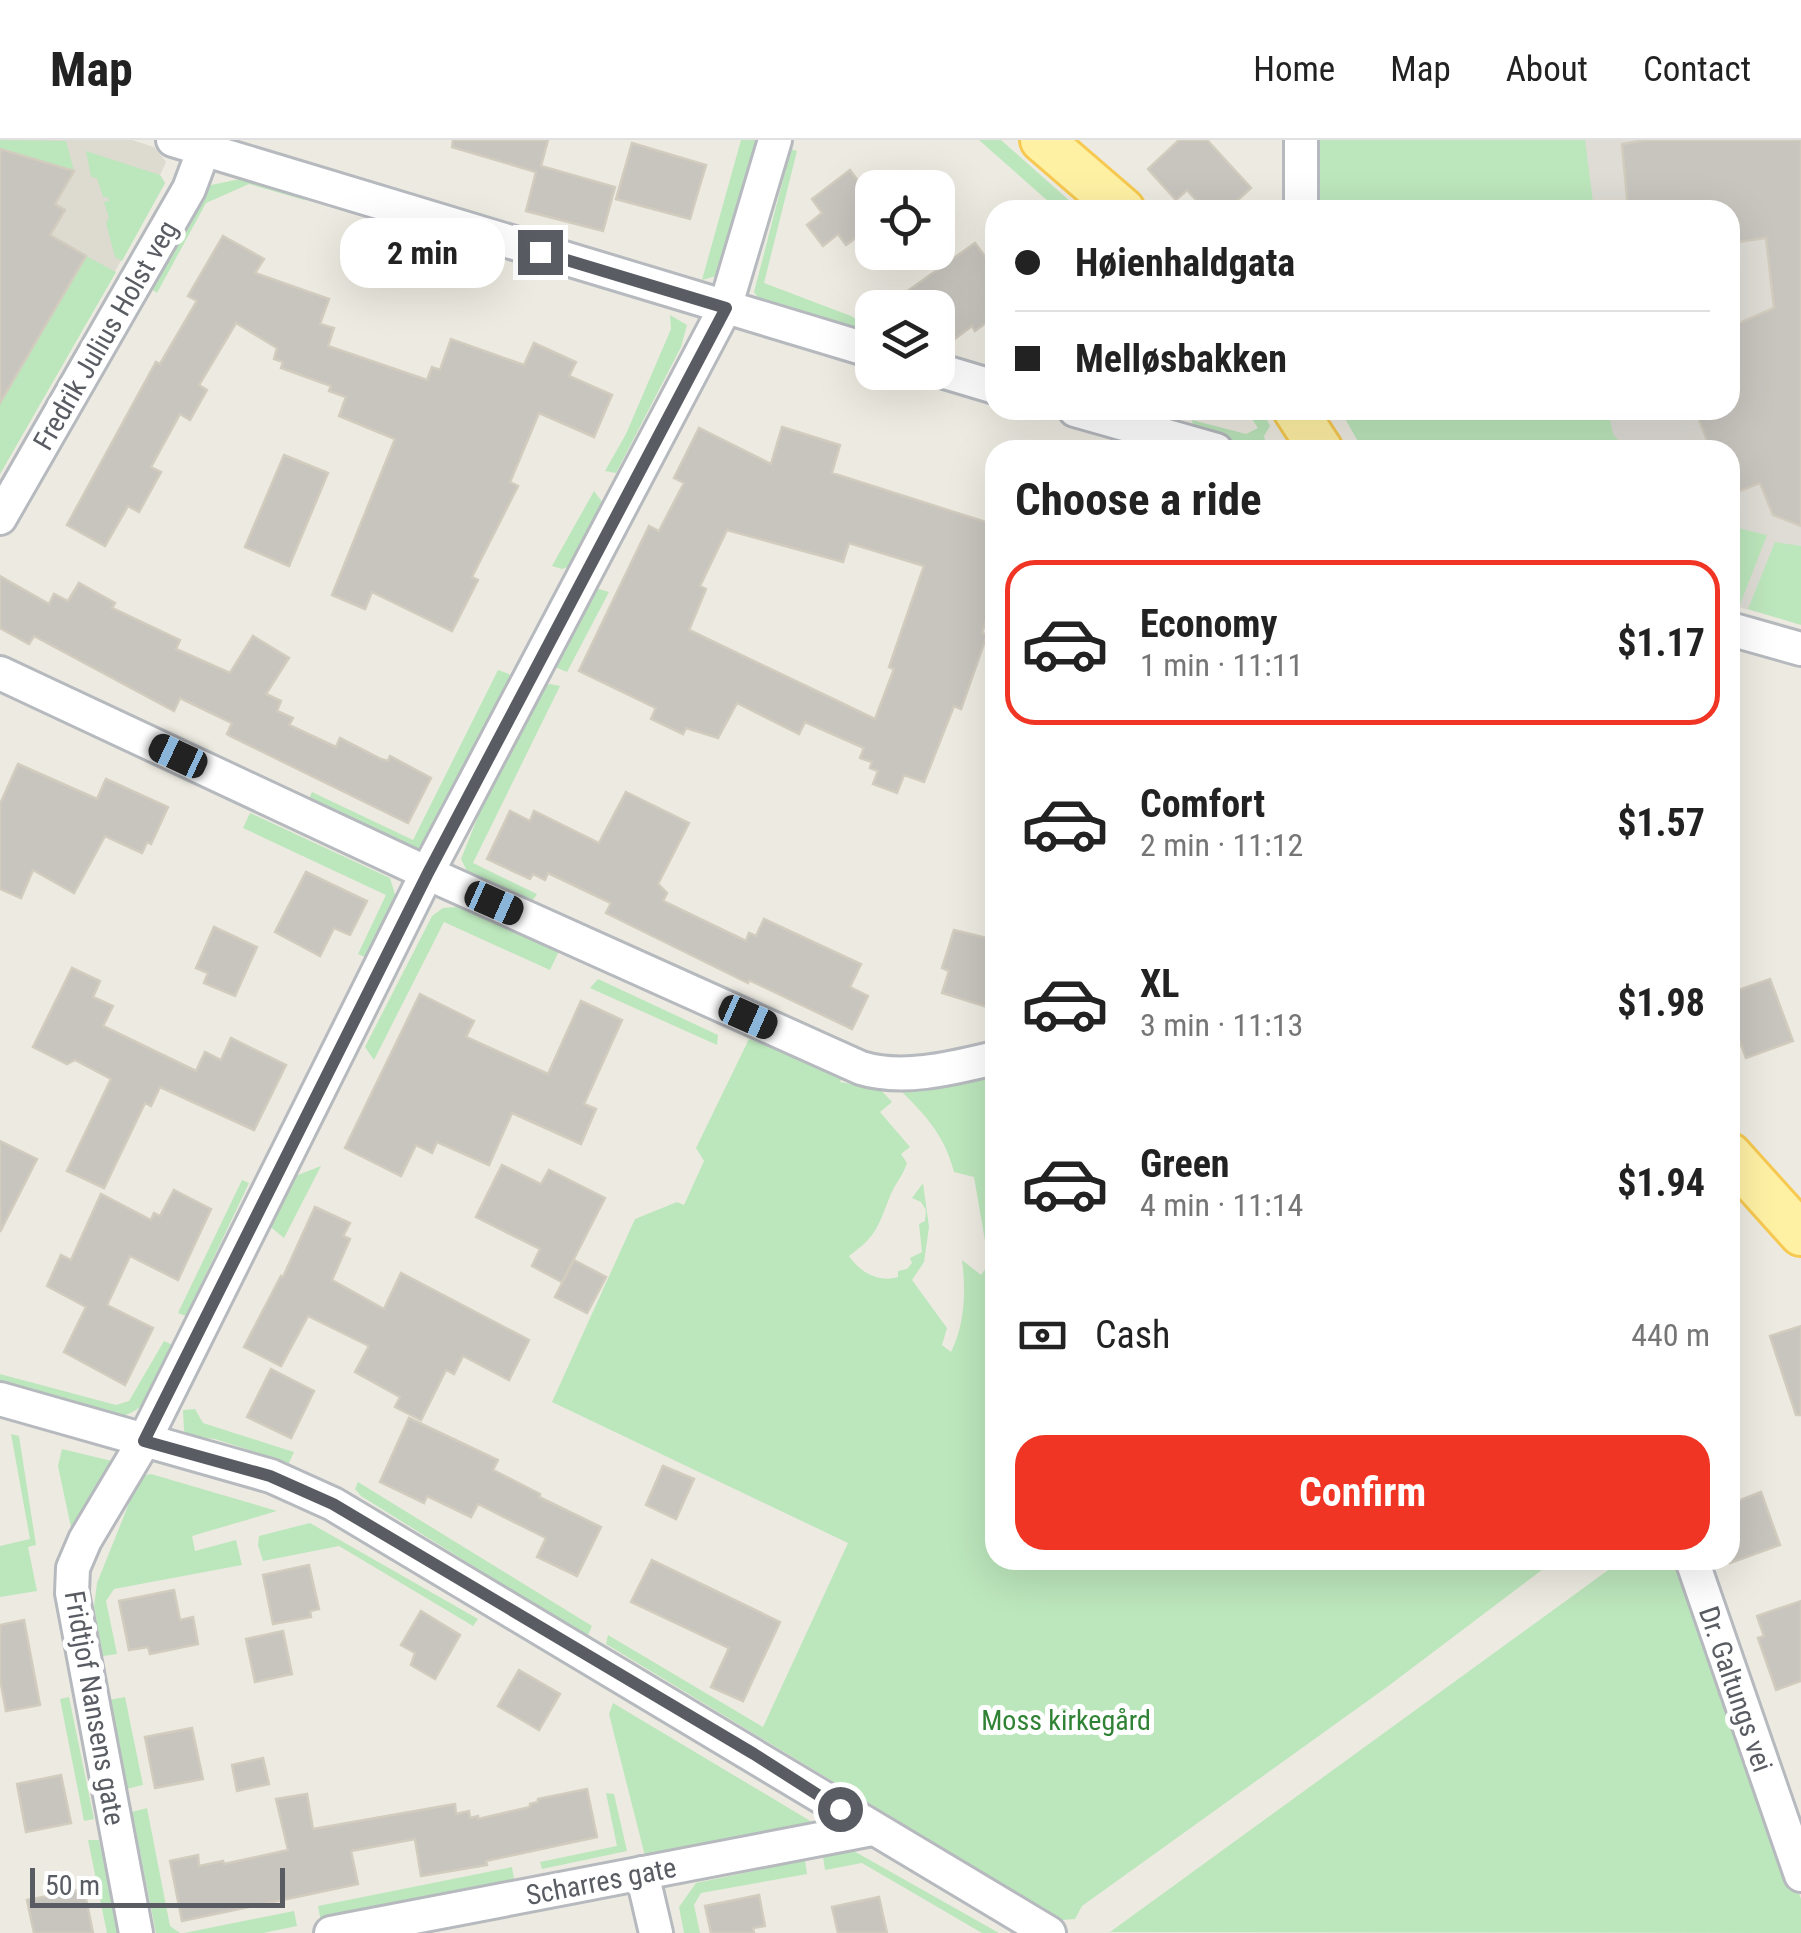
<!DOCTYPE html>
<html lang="en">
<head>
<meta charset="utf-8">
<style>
	:root { --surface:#fff; --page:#f2f2f2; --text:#222; --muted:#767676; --line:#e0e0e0; --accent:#f03524 }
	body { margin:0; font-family:"Roboto Condensed",sans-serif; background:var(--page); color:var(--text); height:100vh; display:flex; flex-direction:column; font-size:38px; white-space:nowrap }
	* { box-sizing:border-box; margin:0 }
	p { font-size:32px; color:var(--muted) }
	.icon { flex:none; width:55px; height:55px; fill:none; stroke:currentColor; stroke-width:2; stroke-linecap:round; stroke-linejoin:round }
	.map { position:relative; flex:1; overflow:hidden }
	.drawer { position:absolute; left:985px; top:300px; width:755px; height:1130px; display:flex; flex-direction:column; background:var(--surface); border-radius:30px; box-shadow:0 10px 40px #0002 }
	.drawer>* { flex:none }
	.banner { position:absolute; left:985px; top:60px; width:755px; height:220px; border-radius:30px; box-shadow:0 10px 40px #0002; display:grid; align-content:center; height:220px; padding:0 30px; background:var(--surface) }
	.buttons { position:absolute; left:855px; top:30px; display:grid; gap:20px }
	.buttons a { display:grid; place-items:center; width:100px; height:100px; border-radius:20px; background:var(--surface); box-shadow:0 10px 40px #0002; font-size:50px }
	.scale { position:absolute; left:30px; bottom:25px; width:255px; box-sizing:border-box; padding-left:10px; border:5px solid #595d63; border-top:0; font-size:28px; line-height:35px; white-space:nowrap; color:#595d63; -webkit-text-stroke:8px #fff; paint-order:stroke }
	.end { position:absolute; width:45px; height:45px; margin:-22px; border:12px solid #595d63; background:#fff; box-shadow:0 0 0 5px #fff }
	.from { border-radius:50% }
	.bubble { position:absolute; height:70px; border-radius:30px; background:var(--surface); box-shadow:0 10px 40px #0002; font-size:32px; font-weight:700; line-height:70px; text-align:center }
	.car { position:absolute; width:30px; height:60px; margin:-30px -15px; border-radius:12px; box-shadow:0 0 8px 2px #0007; background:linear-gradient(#222 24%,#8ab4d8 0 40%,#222 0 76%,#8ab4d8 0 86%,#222 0) }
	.banner b { display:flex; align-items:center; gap:35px; height:95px; font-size:38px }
	.banner b+b { border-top:2px solid var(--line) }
	.banner i { width:25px; height:25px; background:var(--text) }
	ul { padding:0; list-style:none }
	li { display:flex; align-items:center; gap:30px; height:165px; margin:0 20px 15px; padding:0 10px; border:5px solid transparent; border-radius:30px }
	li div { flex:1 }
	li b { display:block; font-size:38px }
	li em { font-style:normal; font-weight:700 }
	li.selected { border-color:var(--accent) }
	li>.icon { width:90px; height:90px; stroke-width:1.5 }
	h2 { padding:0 30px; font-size:45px; line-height:120px }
	.pay { display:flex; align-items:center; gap:25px; height:110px; padding:0 30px; font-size:38px }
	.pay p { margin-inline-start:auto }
	.primary-button { display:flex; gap:20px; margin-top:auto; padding:20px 30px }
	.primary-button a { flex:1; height:115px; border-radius:30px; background:var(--accent); color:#fff; font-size:40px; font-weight:700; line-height:115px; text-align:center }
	header { display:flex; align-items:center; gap:60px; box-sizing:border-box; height:140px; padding:0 50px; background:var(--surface); border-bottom:2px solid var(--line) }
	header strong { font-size:48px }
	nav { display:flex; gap:55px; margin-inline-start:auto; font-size:35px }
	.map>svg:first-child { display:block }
	.industrial { fill:#dedcd5 }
	.education { fill:#dddad0 }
	.green { fill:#bce6bc }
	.building { fill:#c8c4be; stroke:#d2ccbf; stroke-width:2.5; fill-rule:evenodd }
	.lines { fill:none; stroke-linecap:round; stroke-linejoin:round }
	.minor-casing { stroke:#b6b9be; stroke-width:38 }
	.major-casing { stroke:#f7c950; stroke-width:48 }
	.minor { stroke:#fff; stroke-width:32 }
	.major { stroke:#fff1a4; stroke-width:42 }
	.route { stroke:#595d63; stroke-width:12 }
	.labels { text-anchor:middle; stroke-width:10; stroke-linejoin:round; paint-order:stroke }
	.street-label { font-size:28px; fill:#595d63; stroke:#fff }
	.park-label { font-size:28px; fill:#308335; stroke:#fff }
</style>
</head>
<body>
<header>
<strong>Map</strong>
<nav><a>Home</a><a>Map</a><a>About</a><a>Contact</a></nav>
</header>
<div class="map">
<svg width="1801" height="1793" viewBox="0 0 1801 1793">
	<rect width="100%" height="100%" fill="#edebe1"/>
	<polygon class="industrial" points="1559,0 1801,0 1801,483 1730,465 1730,310 1429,310 1410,270 1730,270 1730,70 1568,70"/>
	<polygon class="education" points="0,0 132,0 154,7 166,22 160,35 165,43 0,334"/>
	<g class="green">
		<polygon points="0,0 66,1 74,31 0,9"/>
		<polygon points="741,0 765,0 724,134 702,140"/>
		<polygon points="979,0 1001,0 1080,70 1058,70"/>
		<polygon points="1315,0 1585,0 1594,70 1316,70"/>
		<path d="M791,9L797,11L764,143L851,176L872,189V197C846,190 766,174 754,152Z"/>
		<polygon points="86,11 160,35 165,43 122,121 115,117 106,83 109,78 104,62 109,61 108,57 103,57 97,38 91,37"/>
		<polygon points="240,39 306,56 304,60 249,44 206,63 157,153 150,148 211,45"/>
		<polygon points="86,116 116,132 0,334 0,263"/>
		<polygon points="670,175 687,185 681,207 616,333 605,331 626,294 671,189"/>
		<polygon points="1246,270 1262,270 1270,286 1264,296 1266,305 1255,309 1194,291 1192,280 1246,294 1258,288"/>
		<polygon points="1340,270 1608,270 1613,294 1626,310 1363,310"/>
		<polygon points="594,351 603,363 568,427 562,429 552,426"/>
		<polygon points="1730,381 1742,389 1767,395 1739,467 1730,465"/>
		<polygon points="1775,402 1801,406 1801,485 1748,469"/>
		<polygon points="599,449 609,452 567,532 555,527 592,451"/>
		<polygon points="498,530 509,534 511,540 419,714 306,665 312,652 413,700"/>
		<polygon points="550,544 560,546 473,723 537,754 533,760 467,731 461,719 485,659 542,547"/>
		<polygon points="250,673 390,738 397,761 367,818 358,814 386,755 243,688"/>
		<polygon points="457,767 560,809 550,830 444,782 374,920 365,907 432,776 443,768"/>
		<polygon points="598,839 718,895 717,905 590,848"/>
		<path d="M749,899L843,935L840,942L880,949L892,962L880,972L910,1007L901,1014L907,1023C903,1036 893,1046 889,1059C877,1089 876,1096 849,1116C860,1132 878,1143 898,1137V1131L907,1129L912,1123L910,1118L922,1112L919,1084L925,1081L926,1070L921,1062L912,1058L923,1043L929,1087L924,1122L912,1140L947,1188L942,1205L951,1212C965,1184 966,1151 962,1120L981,1135L989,1124L974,1037L954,1032C944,992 922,972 893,943L995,927V1420H1555L1387,1547L1082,1766L1075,1779L1062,1780L606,1504L608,1495L763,1587L848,1403L552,1262L635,1079L677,1062L684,1065L704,1021L696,1008Z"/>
		<polygon points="321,1026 284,1098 267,1084 293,1037"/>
		<polygon points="242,1040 249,1043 186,1176 178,1173"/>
		<path d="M164,1201L177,1207C161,1236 149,1277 112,1277L0,1246V1234L116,1265L129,1261Z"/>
		<polygon points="195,1269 203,1283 294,1312 289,1323 215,1299 191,1296 184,1291 183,1270"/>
		<polygon points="11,1294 19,1296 36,1405 28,1407 37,1451 0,1457 0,1406 30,1399"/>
		<polygon points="62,1309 112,1321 72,1392 58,1326"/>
		<polygon points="151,1334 277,1371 192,1396 195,1411 236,1400 242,1425 114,1449 106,1461 117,1514 103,1516 94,1467 97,1443 140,1336"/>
		<polygon points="358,1342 592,1486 587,1497 361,1356 355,1349"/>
		<polygon points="310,1383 478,1479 473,1486 339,1406 263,1421 258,1405 259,1396"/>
		<polygon points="1622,1420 1683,1420 1801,1759 1801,1793 1110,1792"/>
		<polygon points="69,1557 94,1679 84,1681 60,1559"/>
		<polygon points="125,1557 143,1645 126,1649 109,1560"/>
		<polygon points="613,1563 817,1685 645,1716 609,1574"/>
		<polygon points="606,1653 614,1654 627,1711 542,1729 540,1722 617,1706"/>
		<polygon points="147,1668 170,1786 180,1793 156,1793 132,1672"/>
		<polygon points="88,1700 99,1700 118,1793 107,1793"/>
		<polygon points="852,1710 999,1793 982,1793 862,1723 825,1730 823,1717"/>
		<polygon points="805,1720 807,1734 701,1753 694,1765 700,1793 684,1793 679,1767 696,1743"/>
		<polygon points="512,1727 515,1745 321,1782 318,1766"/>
		<polygon points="294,1771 297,1786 263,1793 184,1793"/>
	</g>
	<g class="building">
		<polygon points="453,0 548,0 541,26 615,47 603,91 526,71 536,32 452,7"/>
		<polygon points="1179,0 1207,0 1251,48 1227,70 1205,70 1187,50 1176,60 1148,29"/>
		<polygon points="1646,0 1801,0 1801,386 1773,375 1760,343 1730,355 1730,310 1711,310 1695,270 1730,270 1730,187 1774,168 1766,98 1730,103 1730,70 1628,70 1622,4"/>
		<polygon points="632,3 706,25 690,79 616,59"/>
		<polygon points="0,9 74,31 55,64 65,70 50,95 86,116 0,263"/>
		<polygon points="850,30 872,60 872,86 846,105 838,94 823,106 807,85 822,73 812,59"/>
		<polygon points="223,96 264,119 255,133 329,159 320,184 334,188 328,206 427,240 432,227 440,230 451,199 524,225 534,203 576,222 569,236 612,255 594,297 539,273 510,342 518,346 472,437 478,440 452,491 372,452 365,469 332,455 395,299 339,276 346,257 329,251 331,246 281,228 283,222 274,219 277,208 236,183 199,245 207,250 190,280 180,274 151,327 161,332 139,372 128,366 105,406 67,385 156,222 160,224 197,161 188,156"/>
		<polygon points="975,103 995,130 995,176 975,191 972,186 948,204 938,190 938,168 884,168"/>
		<path d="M782,287L840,305L832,333L995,385V453L982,493L987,495L961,569L954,566L924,642L904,635L897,653L873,644L878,631L870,628L872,622L860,618L864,608L805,582L799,594L737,563L718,598L686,588L683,594L651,579L656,568L579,531L649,386L659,391L684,343L674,338L699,288L771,324ZM727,390L843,422L849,403L924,426L889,527L894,529L875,579L689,490L706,449L700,446Z"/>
		<polygon points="284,315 328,333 289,426 245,407"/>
		<polygon points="0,436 49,464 54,454 68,461 79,443 115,463 112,468 180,500 176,509 230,533 253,496 289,518 266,554 281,561 277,571 293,578 289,585 336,607 340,598 381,619 388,621 390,616 431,638 408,683 230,596 227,594 232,583 180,558 174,571 34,496 29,504 0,488"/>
		<polygon points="18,624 97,659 106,639 168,667 151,704 147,702 142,713 105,696 74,753 33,730 21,758 0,749 0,664"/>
		<polygon points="626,652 689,683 658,744 667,753 663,761 746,801 749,793 756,796 764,779 861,824 850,847 868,856 852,889 749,840 748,843 606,773 611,763 548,733 545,740 533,734 530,739 487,719 510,671 530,681 534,671 599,703"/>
		<polygon points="306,732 367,761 350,795 334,788 320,816 275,792"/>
		<polygon points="214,787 257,807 235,856 204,843 208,833 196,828"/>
		<polygon points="954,790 995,800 995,838 987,867 942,853 949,831 942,828"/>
		<polygon points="72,828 100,841 93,857 113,866 103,886 196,931 205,912 221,920 231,898 286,925 254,990 160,947 151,966 145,963 104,1048 67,1031 111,939 75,920 67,924 33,907"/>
		<polygon points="1770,839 1793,901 1746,918 1730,876 1730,853"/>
		<polygon points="420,854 474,881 466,897 548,934 581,861 622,880 584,964 596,969 581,1004 512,973 489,1025 437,1002 432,1013 416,1005 401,1036 345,1008"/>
		<polygon points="0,1001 37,1019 0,1092"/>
		<polygon points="502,1025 541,1044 549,1030 605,1058 562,1142 532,1126 540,1109 476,1077"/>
		<polygon points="174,1050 211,1069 178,1140 130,1116 107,1165 153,1188 125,1245 64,1212 86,1167 47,1146 61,1115 71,1120 101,1054 151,1080 154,1073 160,1076"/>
		<polygon points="315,1067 350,1083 343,1096 350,1099 332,1140 384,1169 401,1133 529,1200 509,1240 463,1216 454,1234 446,1230 421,1280 395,1267 400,1257 355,1232 369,1206 308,1176 281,1226 244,1207 281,1136 283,1137"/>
		<polygon points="574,1120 606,1137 587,1173 555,1157"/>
		<polygon points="1801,1186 1801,1275 1796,1275 1770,1196"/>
		<polygon points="271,1229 314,1251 291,1298 247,1277"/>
		<polygon points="409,1278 498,1320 493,1330 540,1354 539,1357 601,1387 577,1436 537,1417 546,1398 478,1364 471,1377 427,1356 424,1363 380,1342"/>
		<polygon points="663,1326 694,1339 676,1379 646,1365"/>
		<polygon points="1761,1352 1780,1405 1730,1423 1730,1364"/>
		<polygon points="652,1420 780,1482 743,1561 711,1547 729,1508 631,1462"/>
		<polygon points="309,1425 319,1469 310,1471 311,1477 273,1484 263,1435"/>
		<polygon points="174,1450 180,1480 193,1477 198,1504 150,1514 148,1507 129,1510 119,1461"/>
		<polygon points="1801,1461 1801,1541 1776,1550 1758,1498 1764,1496 1757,1476"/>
		<polygon points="421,1471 460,1495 435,1539 411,1525 415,1513 401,1505"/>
		<polygon points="24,1480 40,1565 6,1571 0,1539 0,1485"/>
		<polygon points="283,1491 292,1534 255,1542 246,1499"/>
		<polygon points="519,1530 560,1554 539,1590 498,1566"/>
		<polygon points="192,1588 203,1639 155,1648 145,1597"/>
		<polygon points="263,1618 269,1644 237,1651 232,1625"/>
		<polygon points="61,1635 71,1683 26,1692 17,1644"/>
		<polygon points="587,1649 597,1697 486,1721 487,1725 421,1736 415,1699 351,1711 358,1744 182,1781 170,1721 198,1715 199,1726 223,1721 224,1724 288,1710 276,1659 307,1654 313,1689 455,1664 456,1674 469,1671 470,1678 478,1676 478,1679 530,1667 530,1664 538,1662 538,1659"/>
		<polygon points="84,1749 93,1793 34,1793 27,1760"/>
		<polygon points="759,1755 765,1786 753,1788 754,1793 711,1793 705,1766"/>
		<polygon points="879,1757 887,1793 838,1793 832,1767"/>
	</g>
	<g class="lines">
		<g class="minor-casing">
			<g id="minor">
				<polyline points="173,0 872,211"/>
				<polyline points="1301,70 1301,0"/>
				<polyline points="938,230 995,247"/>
				<polyline points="1075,270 1216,310"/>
				<polyline points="0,378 189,49 204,9"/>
				<polyline points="1730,489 1801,509"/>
				<path d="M0,533L427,733L861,928C903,941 953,928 995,918"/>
				<polyline points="0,1259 271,1336 333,1364 1049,1793"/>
				<polyline points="1692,1420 1801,1735"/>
				<polyline points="642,1733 656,1793"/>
				<polyline points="136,1793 72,1453 73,1428 85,1400 144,1301 427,733 725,168 775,0"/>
				<polyline points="331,1793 872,1689"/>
			</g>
		</g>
		<g class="major-casing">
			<g id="major">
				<polyline points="1042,0 1123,70"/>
				<polyline points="1295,270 1321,310"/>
				<polyline points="1730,1015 1801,1094"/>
			</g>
		</g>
		<use href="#minor" class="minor"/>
		<use href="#major" class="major"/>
	</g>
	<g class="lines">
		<polyline class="route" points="540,112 726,168 428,733 144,1301 270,1336 333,1364 754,1614 840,1669"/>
	</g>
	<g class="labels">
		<g class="street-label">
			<text transform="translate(105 195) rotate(-60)" y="10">Fredrik Julius Holst veg</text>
			<text transform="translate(1736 1549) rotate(71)" y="10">Dr. Galtungs vei</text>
			<text transform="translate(95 1568) rotate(80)" y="10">Fridtjof Nansens gate</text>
			<text transform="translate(601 1741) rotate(-11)" y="10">Scharres gate</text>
		</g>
		<g class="park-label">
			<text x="1066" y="1590">Moss kirkegård</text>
		</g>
	</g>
</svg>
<div class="buttons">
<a><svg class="icon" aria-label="locate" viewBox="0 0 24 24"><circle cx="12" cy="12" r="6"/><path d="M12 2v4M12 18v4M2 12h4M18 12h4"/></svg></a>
<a><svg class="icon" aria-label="layers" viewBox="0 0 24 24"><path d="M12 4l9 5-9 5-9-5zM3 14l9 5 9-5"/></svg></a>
</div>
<div class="scale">50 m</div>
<i class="end from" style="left:840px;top:1669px"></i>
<i class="end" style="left:540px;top:112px"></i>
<div class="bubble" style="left:340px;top:78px;width:165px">2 min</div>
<i class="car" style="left:178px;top:616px;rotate:295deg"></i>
<i class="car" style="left:494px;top:763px;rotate:114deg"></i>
<i class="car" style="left:748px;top:877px;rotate:114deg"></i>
<div class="banner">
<b><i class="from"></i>Høienhaldgata</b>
<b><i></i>Melløsbakken</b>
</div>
<section class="drawer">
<h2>Choose a ride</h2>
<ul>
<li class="selected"><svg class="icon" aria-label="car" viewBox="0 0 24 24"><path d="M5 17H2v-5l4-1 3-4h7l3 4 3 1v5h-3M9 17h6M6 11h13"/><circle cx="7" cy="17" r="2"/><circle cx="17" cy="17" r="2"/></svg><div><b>Economy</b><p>1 min · 11:11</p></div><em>$1.17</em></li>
<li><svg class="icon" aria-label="car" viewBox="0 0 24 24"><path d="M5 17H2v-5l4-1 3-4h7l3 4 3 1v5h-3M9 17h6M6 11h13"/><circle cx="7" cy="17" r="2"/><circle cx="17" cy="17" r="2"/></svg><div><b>Comfort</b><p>2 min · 11:12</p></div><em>$1.57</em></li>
<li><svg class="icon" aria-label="car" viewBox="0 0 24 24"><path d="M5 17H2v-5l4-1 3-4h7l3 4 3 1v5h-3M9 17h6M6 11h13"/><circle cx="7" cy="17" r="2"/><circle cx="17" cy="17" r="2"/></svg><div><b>XL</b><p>3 min · 11:13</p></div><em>$1.98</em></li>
<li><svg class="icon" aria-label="car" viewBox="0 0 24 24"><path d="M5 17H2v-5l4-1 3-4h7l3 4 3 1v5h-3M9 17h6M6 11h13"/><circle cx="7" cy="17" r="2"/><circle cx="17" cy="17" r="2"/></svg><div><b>Green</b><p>4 min · 11:14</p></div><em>$1.94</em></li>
</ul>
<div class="pay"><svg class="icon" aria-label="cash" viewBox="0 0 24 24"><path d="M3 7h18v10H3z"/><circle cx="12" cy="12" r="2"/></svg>Cash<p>440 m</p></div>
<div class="primary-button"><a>Confirm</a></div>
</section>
</div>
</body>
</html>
